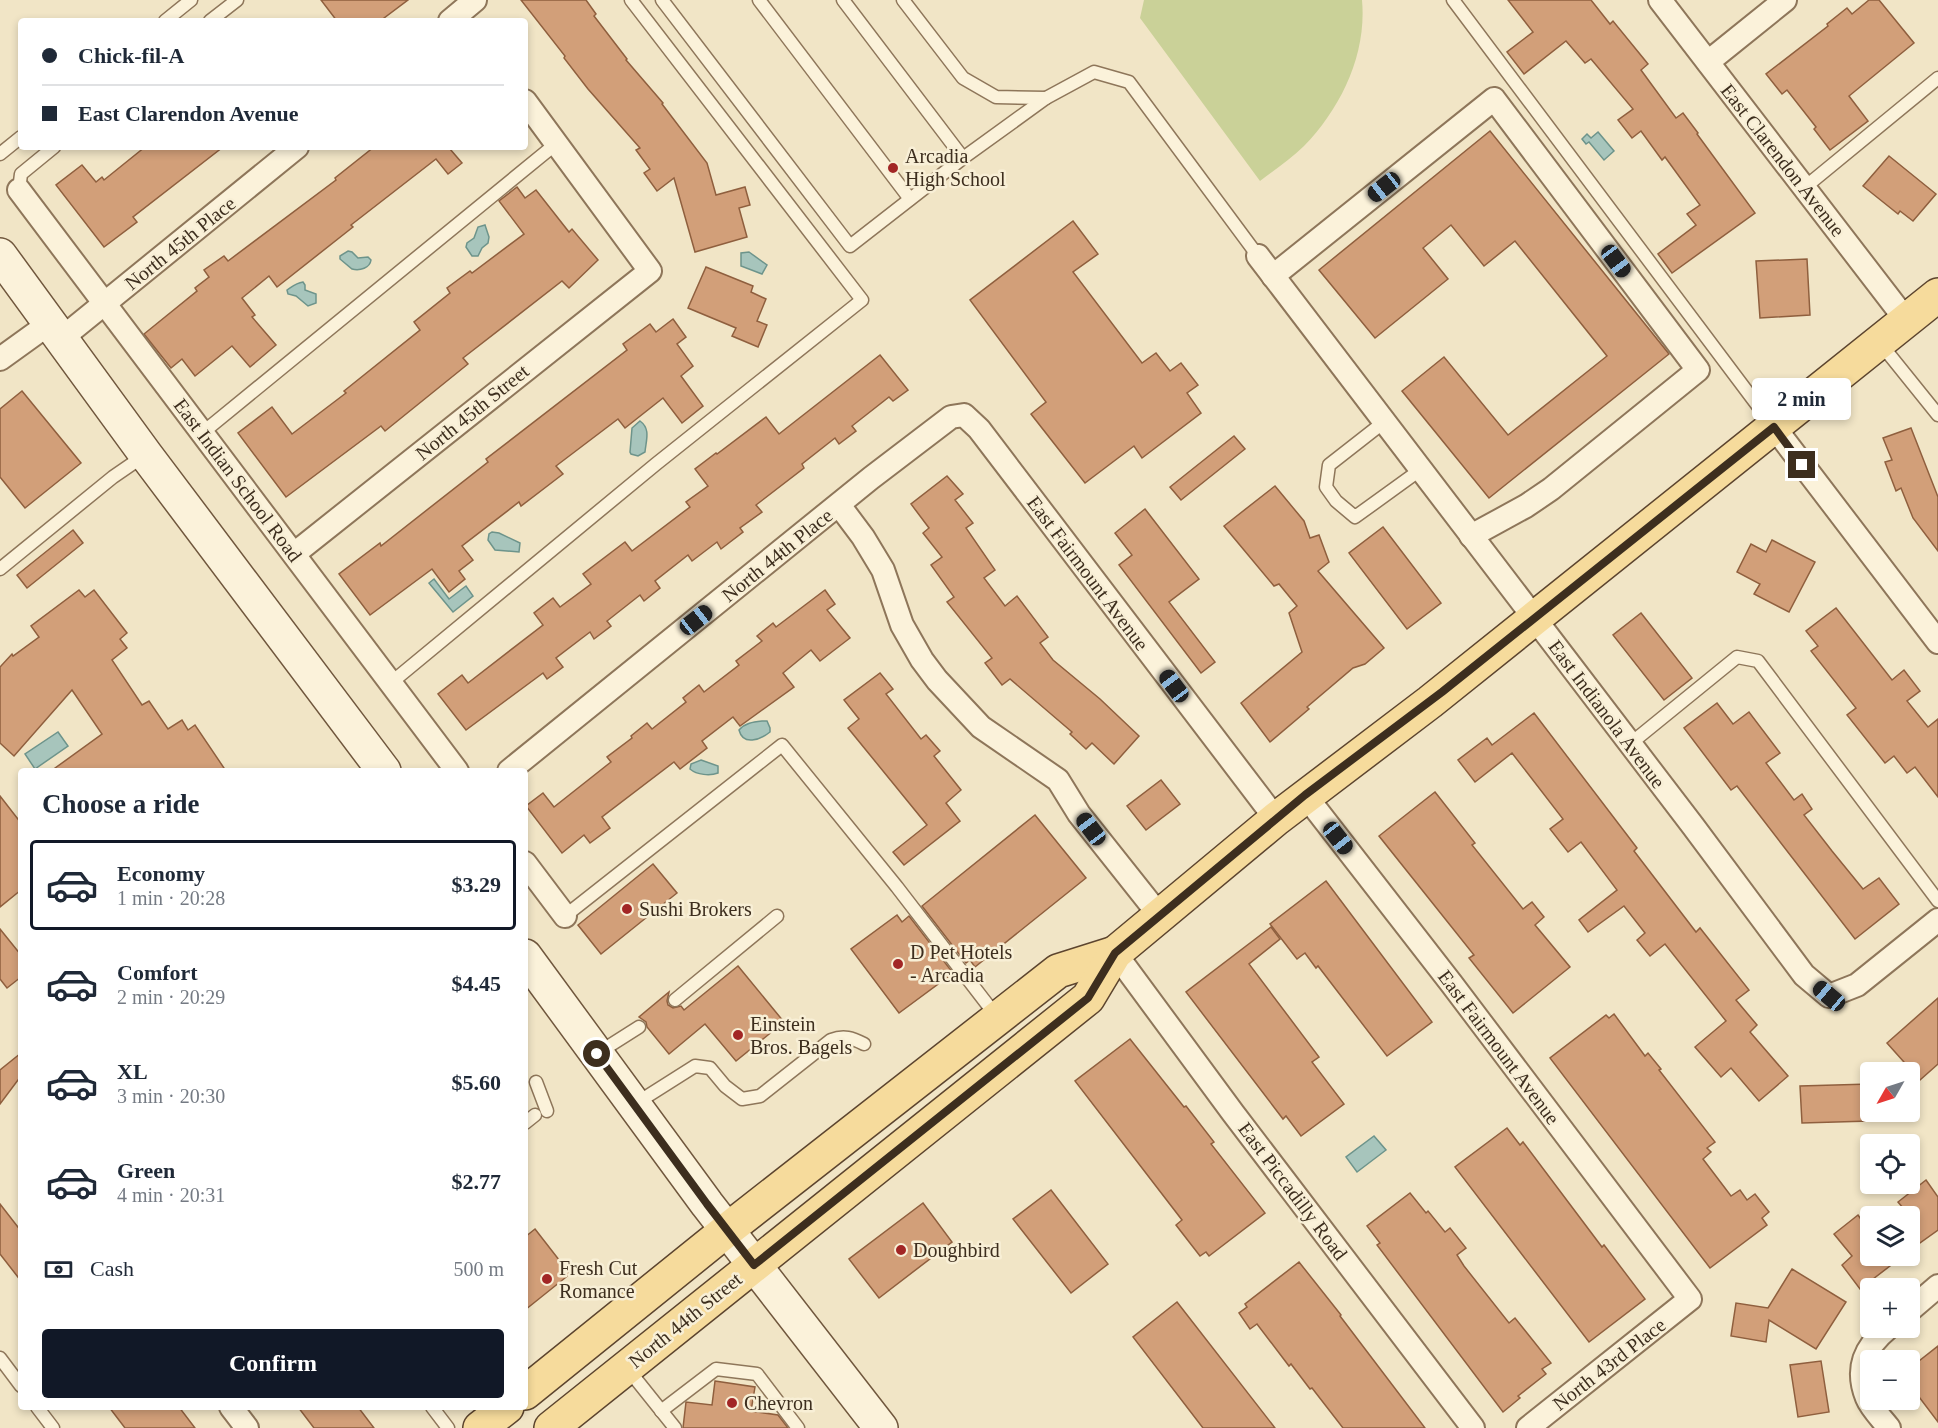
<!DOCTYPE html>
<html lang="en">
<head>
<meta charset="utf-8">
<style>
	:root { --surface:#fff; --page:#f6f6f7; --text:#1f2937; --muted:#747a83; --line:#e0e1e3; --accent:#111827 }
	body { margin:0; font-family:"Times New Roman",serif; background:var(--page); color:var(--text); height:100vh; display:flex; flex-direction:column; font-size:22px; white-space:nowrap }
	* { box-sizing:border-box; margin:0 }
	p { font-size:20px; color:var(--muted) }
	.icon { flex:none; width:33px; height:33px; fill:none; stroke:currentColor; stroke-width:2; stroke-linecap:round; stroke-linejoin:round }
	.map { position:relative; flex:1; overflow:hidden }
	.side { position:absolute; left:18px; top:768px; width:510px; height:642px; display:flex; flex-direction:column; background:var(--surface); border-radius:6px; box-shadow:0 3px 9px #0003 }
	.side>* { flex:none }
	.top-card { position:absolute; left:18px; top:18px; width:510px; height:132px; border-radius:6px; box-shadow:0 3px 9px #0003; display:grid; align-content:center; height:132px; padding:0 24px; background:var(--surface) }
	.needle { width:39px; rotate:231deg }
	.fabs { position:absolute; left:1860px; top:1062px; display:grid; gap:12px }
	.fabs a { display:grid; place-items:center; width:60px; height:60px; border-radius:6px; background:var(--surface); box-shadow:0 3px 9px #0003; font-size:30px }
	.end { position:absolute; width:27px; height:27px; margin:-14px; border:8px solid #3d2e1e; background:#fff; box-shadow:0 0 0 3px #fff }
	.from { border-radius:50% }
	.bubble { position:absolute; height:42px; border-radius:6px; background:var(--surface); box-shadow:0 3px 9px #0003; font-size:20px; font-weight:600; line-height:42px; text-align:center }
	.car { position:absolute; width:18px; height:36px; margin:-18px -9px; border-radius:8px; box-shadow:0 0 4px 2px #0007; background:linear-gradient(#222 24%,#8ab4d8 0 40%,#222 0 76%,#8ab4d8 0 86%,#222 0) }
	.top-card b { display:flex; align-items:center; gap:21px; height:57px; font-size:22px }
	.top-card b+b { border-top:2px solid var(--line) }
	.top-card i { width:15px; height:15px; background:var(--text) }
	ul { padding:0; list-style:none }
	li { display:flex; align-items:center; gap:18px; height:90px; margin:0 12px 9px; padding:0 12px; border:3px solid transparent; border-radius:6px }
	li div { flex:1 }
	li b { display:block; font-size:22px }
	li em { font-style:normal; font-weight:600 }
	li.selected { border-color:var(--accent) }
	li>.icon { width:54px; height:54px; stroke-width:1.5 }
	h2 { padding:0 24px; font-size:27px; line-height:72px }
	.pay { display:flex; align-items:center; gap:15px; height:66px; padding:0 24px; font-size:22px }
	.pay p { margin-inline-start:auto }
	.primary-button { display:flex; gap:12px; margin-top:auto; padding:12px 24px }
	.primary-button a { flex:1; height:69px; border-radius:6px; background:var(--accent); color:#fff; font-size:24px; font-weight:600; line-height:69px; text-align:center }
	.map>svg:first-child { display:block }
	.green { fill:#cad198 }
	.water { fill:#a7c5bc; stroke:#6d948b; stroke-width:1.5 }
	.building { fill:#d29f79; stroke:#8f5f3e; stroke-width:1.5 }
	.lines { fill:none; stroke-linecap:round; stroke-linejoin:round }
	.lane-casing { stroke:#8e765a; stroke-width:15 }
	.street-casing { stroke:#8e765a; stroke-width:26 }
	.secondary-casing { stroke:#70573d; stroke-width:36 }
	.primary-casing { stroke:#5c442e; stroke-width:36 }
	.lane { stroke:#fbf2da; stroke-width:12 }
	.street { stroke:#fbf2da; stroke-width:22 }
	.secondary { stroke:#fbf2da; stroke-width:33 }
	.primary { stroke:#f6db9c; stroke-width:33 }
	.route { stroke:#3d2e1e; stroke-width:8 }
	.poi-dot { fill:#a22625; stroke:#f8efd6; stroke-width:2 }
	.labels { text-anchor:middle; stroke-width:5; stroke-linejoin:round; paint-order:stroke }
	.poi-label { font-size:20px; fill:#3d2e1e; stroke:#f8efd6; text-anchor:start }
	.street-label { font-size:20px; fill:#3d2e1e; stroke:#f8efd6 }
</style>
</head>
<body>
<div class="map">
<svg width="1938" height="1428" viewBox="0 0 1938 1428">
	<rect width="100%" height="100%" fill="#f1e5c6"/>
	<path class="green" d="M1144,0H1362C1367,54 1341,108 1304,146C1291,159 1274,170 1260,181L1140,18Z"/>
	<g class="water">
		<polygon points="1598,132 1614,151 1604,160 1589,142 1586,144 1582,139 1587,134 1591,138"/>
		<polygon points="485,225 489,237 488,243 482,248 478,256 472,256 466,247 467,243 474,238 478,227"/>
		<path d="M348,251L352,252L358,258L368,257L371,260C370,268 360,271 352,269L340,259V256Z"/>
		<polygon points="749,252 767,265 762,274 741,266 741,253"/>
		<path d="M303,282L305,285V290L316,294V303L308,306L296,296L288,294L287,290C293,286 296,283 303,282Z"/>
		<path d="M640,421C651,429 646,440 645,452L638,456L631,454L630,452L632,428Z"/>
		<polygon points="492,532 499,533 520,543 519,552 495,550 488,540 489,534"/>
		<polygon points="434,579 449,599 466,586 473,596 453,612 429,583"/>
		<path d="M762,721H767L770,728V732C760,740 743,746 739,730C745,723 753,722 762,721Z"/>
		<polygon points="58,732 68,746 35,769 25,754"/>
		<path d="M701,760L718,766V773C710,776 697,775 690,769L691,764Z"/>
		<polygon points="1374,1136 1386,1150 1357,1172 1346,1157"/>
	</g>
	<g class="building">
		<polygon points="321,0 408,0 380,21 337,21"/>
		<polygon points="521,0 586,0 596,14 594,16 627,59 626,60 663,103 662,104 707,163 716,195 745,187 750,205 739,208 747,237 695,252 674,178 657,191 644,173 650,169 636,150 640,148 588,89 564,58 565,56"/>
		<polygon points="1508,0 1591,0 1610,24 1613,21 1648,64 1641,70 1676,118 1683,113 1698,133 1697,134 1755,213 1672,273 1658,254 1696,225 1687,214 1700,205 1665,157 1662,160 1641,131 1632,138 1618,120 1633,109 1591,59 1585,63 1566,41 1524,74 1507,52 1533,32"/>
		<polygon points="1869,0 1879,0 1914,43 1849,96 1868,121 1830,150 1814,129 1816,127 1787,90 1782,94 1766,74 1828,26 1827,24 1847,8 1852,14"/>
		<polygon points="1490,131 1669,354 1489,498 1402,391 1444,357 1508,435 1607,356 1515,241 1484,266 1451,225 1423,248 1448,279 1375,338 1319,270"/>
		<polygon points="145,147 223,147 133,217 137,222 104,247 56,185 82,165 96,182 102,177 104,180"/>
		<polygon points="374,147 452,147 450,149 462,163 448,174 436,159 351,225 353,227 277,287 269,276 242,298 255,315 252,317 276,345 250,367 232,346 195,376 182,359 171,368 144,334 197,291 195,288 209,277 204,270 224,256 228,261 336,180 335,178"/>
		<polygon points="1889,156 1936,194 1913,221 1900,211 1898,214 1863,186"/>
		<polygon points="517,187 525,198 536,190 569,232 572,229 598,260 569,288 562,281 463,358 468,364 385,431 381,426 286,497 238,433 272,407 292,434 346,393 344,391 420,330 414,322 450,293 447,288 470,271 472,273 524,234 499,201"/>
		<polygon points="1073,221 1098,254 1073,272 1142,363 1156,353 1170,371 1181,363 1198,385 1187,393 1201,413 1142,458 1134,446 1085,483 1031,414 1046,402 970,300"/>
		<polygon points="1807,259 1810,315 1760,318 1756,261"/>
		<polygon points="706,267 753,286 751,292 766,299 757,321 767,325 758,347 732,336 736,328 688,308"/>
		<polygon points="673,319 686,337 677,344 693,366 681,376 703,406 682,423 663,398 625,428 618,419 556,466 563,474 521,506 519,502 462,546 473,560 459,571 465,579 449,592 432,569 370,615 339,574 380,543 381,546 488,462 486,459 627,350 623,344 650,324 656,332"/>
		<polygon points="880,355 908,390 893,401 889,397 852,426 856,431 839,444 835,438 802,464 804,468 756,505 762,512 740,528 743,532 721,549 717,542 692,561 688,555 655,581 660,588 644,601 640,595 607,621 611,626 594,639 590,632 556,658 563,667 547,679 543,673 466,730 438,694 462,675 468,683 543,625 534,613 553,598 560,607 591,584 583,574 625,542 632,551 690,507 686,502 708,486 695,469 716,453 717,454 766,417 779,434"/>
		<polygon points="22,391 81,463 25,508 0,477 0,409"/>
		<polygon points="1911,428 1938,497 1938,551 1913,518 1901,488 1896,491 1885,462 1892,460 1883,438"/>
		<polygon points="1234,436 1245,449 1181,500 1170,487"/>
		<polygon points="947,476 963,494 955,500 973,523 966,528 995,570 984,578 1005,606 1017,596 1048,637 1040,643 1053,660 1100,699 1139,736 1114,764 1092,743 1086,749 1070,734 1072,732 1010,679 1002,685 985,663 992,658 947,602 954,597 931,565 942,557 923,533 929,528 911,504"/>
		<polygon points="1275,486 1304,521 1310,538 1319,535 1329,562 1318,571 1384,648 1365,664 1353,668 1307,707 1309,709 1270,742 1241,703 1302,652 1289,613 1297,606 1279,584 1274,586 1224,526"/>
		<polygon points="1145,509 1199,579 1169,602 1215,662 1201,673 1119,565 1132,555 1115,533"/>
		<polygon points="1383,527 1441,603 1407,629 1349,553"/>
		<polygon points="73,530 83,543 27,588 17,575"/>
		<polygon points="1772,540 1815,562 1789,612 1754,594 1760,584 1737,572 1751,544 1766,552"/>
		<polygon points="79,590 85,597 94,590 127,633 120,639 127,648 112,660 142,705 149,701 168,729 182,720 188,730 195,725 226,771 51,771 102,734 72,690 14,756 0,743 0,667 12,654 13,656 39,637 31,626"/>
		<polygon points="825,590 835,604 827,610 850,638 820,661 811,650 783,673 794,687 740,726 733,717 702,741 707,748 680,769 674,762 602,817 610,828 590,843 584,835 562,853 526,806 543,793 554,807 611,762 607,757 632,738 631,736 647,723 652,729 686,702 683,698 699,685 704,692 739,665 736,661 762,641 757,636 773,623 776,627"/>
		<polygon points="1836,608 1892,680 1904,670 1920,691 1907,701 1928,727 1938,719 1938,797 1915,767 1907,773 1894,756 1885,763 1847,715 1856,708 1811,651 1818,646 1806,631"/>
		<polygon points="1641,613 1692,678 1664,700 1613,635"/>
		<polygon points="880,673 893,689 886,694 921,739 926,735 940,751 934,756 961,790 946,803 960,821 904,865 893,852 927,825 848,728 859,719 844,700"/>
		<polygon points="1717,703 1733,724 1749,712 1780,753 1766,763 1794,800 1802,794 1812,809 1804,815 1832,851 1863,889 1879,878 1899,904 1855,939 1737,786 1731,790 1684,728"/>
		<polygon points="1534,713 1637,848 1634,851 1696,932 1700,928 1749,990 1736,1000 1757,1025 1750,1032 1788,1076 1759,1101 1731,1068 1721,1077 1695,1047 1726,1021 1665,944 1650,956 1637,940 1645,933 1624,906 1588,932 1579,920 1617,890 1581,842 1568,852 1550,829 1563,819 1512,753 1475,782 1458,760 1487,738 1492,745"/>
		<polygon points="1161,780 1180,804 1146,830 1127,806"/>
		<polygon points="1435,792 1475,843 1472,845 1523,909 1532,902 1544,917 1535,925 1570,967 1513,1013 1469,958 1474,955 1379,836"/>
		<polygon points="0,796 21,823 21,890 0,907"/>
		<polygon points="1035,815 1086,878 975,967 970,960 966,963 922,906"/>
		<polygon points="653,864 677,893 601,954 578,925"/>
		<polygon points="1326,881 1432,1022 1387,1056 1318,966 1316,968 1305,953 1297,959 1270,924"/>
		<polygon points="897,915 902,922 909,916 953,973 899,1013 851,949"/>
		<polygon points="1271,927 1280,939 1249,964 1319,1057 1312,1062 1344,1104 1301,1136 1286,1116 1283,1119 1186,992"/>
		<polygon points="0,929 21,955 21,977 7,988 0,979"/>
		<polygon points="738,966 784,1022 736,1061 705,1024 669,1054 647,1027 646,1022 639,1017 669,992 667,1001 668,1005 673,1008 681,1006 684,1010"/>
		<polygon points="1938,998 1938,1064 1920,1080 1887,1043"/>
		<polygon points="1614,1014 1645,1056 1648,1053 1661,1069 1659,1070 1715,1142 1707,1148 1711,1152 1703,1159 1731,1196 1740,1190 1747,1200 1755,1194 1769,1212 1762,1218 1767,1225 1710,1268 1550,1058 1606,1015 1609,1018"/>
		<polygon points="1130,1039 1184,1107 1186,1106 1214,1142 1211,1144 1265,1213 1209,1256 1206,1252 1200,1256 1176,1225 1182,1220 1075,1081"/>
		<polygon points="21,1053 21,1076 0,1104 0,1070"/>
		<polygon points="1870,1084 1870,1121 1802,1123 1800,1086"/>
		<polygon points="1507,1128 1520,1145 1523,1142 1602,1247 1604,1245 1645,1299 1589,1342 1455,1167"/>
		<polygon points="1926,1180 1938,1197 1938,1230 1910,1250 1910,1216 1898,1202"/>
		<polygon points="1051,1190 1108,1264 1071,1293 1013,1219"/>
		<polygon points="1410,1193 1426,1213 1428,1211 1445,1232 1450,1228 1466,1248 1457,1255 1464,1266 1509,1323 1515,1318 1551,1363 1542,1369 1546,1374 1518,1396 1520,1398 1503,1412 1377,1245 1380,1243 1367,1226"/>
		<polygon points="923,1203 952,1242 879,1298 849,1259"/>
		<polygon points="0,1204 21,1231 21,1281 0,1254"/>
		<polygon points="1858,1215 1870,1232 1870,1256 1903,1256 1860,1289 1842,1265 1852,1256 1834,1234"/>
		<polygon points="535,1229 570,1274 525,1310 525,1237"/>
		<polygon points="1299,1262 1341,1315 1340,1316 1425,1428 1343,1428 1312,1388 1310,1389 1291,1364 1289,1366 1257,1324 1250,1329 1239,1313 1247,1307 1245,1304"/>
		<polygon points="1792,1269 1846,1302 1816,1349 1769,1320 1766,1342 1731,1336 1736,1303 1768,1308"/>
		<polygon points="1177,1302 1275,1428 1203,1428 1133,1337"/>
		<polygon points="1938,1346 1938,1422 1910,1385 1910,1368"/>
		<polygon points="1821,1361 1829,1412 1798,1417 1790,1365"/>
		<polygon points="715,1381 755,1387 751,1411 778,1415 788,1428 683,1428 686,1402 712,1405"/>
		<polygon points="109,1407 179,1407 195,1428 125,1428"/>
		<polygon points="298,1407 358,1407 374,1428 314,1428"/>
	</g>
	<g class="lines">
		<g class="lane-casing">
			<g id="lane">
				<polyline points="662,0 850,246 963,158 1046,98"/>
				<polyline points="759,0 910,199"/>
				<polyline points="843,0 963,158"/>
				<polyline points="903,0 963,78 996,97 1046,98 1094,72 1129,82 1258,256"/>
				<polyline points="1453,0 1773,426"/>
				<polyline points="165,21 191,0"/>
				<polyline points="210,21 237,0"/>
				<polyline points="0,154 21,137"/>
				<polyline points="1804,188 1938,78"/>
				<polyline points="19,190 21,174 54,147"/>
				<polyline points="1880,343 1938,415"/>
				<polyline points="1384,422 1329,465 1326,487 1336,501 1355,517 1420,470"/>
				<polyline points="201,434 557,143"/>
				<polyline points="0,569 113,477 145,455"/>
				<polyline points="392,682 656,464 862,300 631,0"/>
				<polyline points="1630,744 1737,657 1758,661 1938,901"/>
				<polyline points="565,916 782,745 897,887 997,1017"/>
				<polyline points="675,1000 777,916"/>
				<polyline points="598,1053 639,1027"/>
				<polyline points="536,1082 547,1111"/>
				<path d="M635,1104L695,1066L710,1068L725,1086L742,1099L760,1096L831,1040C844,1035 852,1038 864,1044"/>
				<polyline points="525,1123 535,1115"/>
				<polyline points="0,1358 21,1386"/>
				<polyline points="627,1368 675,1428"/>
				<polyline points="37,1407 53,1428"/>
				<polyline points="432,1407 448,1428"/>
				<polyline points="661,1411 716,1369 757,1374 798,1428"/>
			</g>
		</g>
		<g class="street-casing">
			<g id="street">
				<polyline points="1660,0 1906,320"/>
				<polyline points="450,21 475,0"/>
				<polyline points="1708,62 1785,0"/>
				<polyline points="19,190 457,771"/>
				<polyline points="1258,256 1693,826 1804,975 1829,996 1857,985 1938,920"/>
				<polyline points="1273,276 1494,99 1698,370 1551,489 1526,506 1471,536"/>
				<polyline points="62,338 297,147"/>
				<polyline points="0,359 50,323"/>
				<polyline points="1774,427 1938,642"/>
				<polyline points="839,505 863,537 883,570 902,625 922,660 937,680 981,727 1058,780 1079,814 1160,916"/>
				<polyline points="294,554 650,271 525,101"/>
				<polyline points="509,771 871,478 951,417 964,415 979,429 1276,819"/>
				<polyline points="1305,795 1451,983 1690,1299 1528,1428"/>
				<polyline points="525,863 565,916"/>
				<polyline points="1115,953 1233,1113 1473,1428"/>
				<polyline points="1910,1310 1938,1286"/>
				<path d="M1888,1328C1865,1347 1855,1368 1867,1398C1871,1408 1882,1419 1889,1428"/>
				<polyline points="231,1407 247,1428"/>
			</g>
		</g>
		<g class="secondary-casing">
			<g id="secondary">
				<polyline points="0,255 146,455 384,771"/>
				<polyline points="525,956 707,1204 881,1428"/>
			</g>
		</g>
		<g class="primary-casing">
			<g id="primary">
				<polyline points="525,1393 727,1230 1058,971 1115,953"/>
				<polyline points="480,1428 507,1407"/>
				<polyline points="551,1428 1088,998 1115,953 1276,819 1430,702 1938,295"/>
			</g>
		</g>
		<use href="#lane" class="lane"/>
		<use href="#street" class="street"/>
		<use href="#secondary" class="secondary"/>
		<use href="#primary" class="primary"/>
	</g>
	<g class="lines">
		<polyline class="route" points="597,1054 707,1204 754,1265 1088,998 1115,953 1305,795 1442,692 1774,427 1802,465"/>
	</g>
	<g class="poi-dot">
		<circle cx="893" cy="168" r="6"/>
		<circle cx="627" cy="909" r="6"/>
		<circle cx="898" cy="964" r="6"/>
		<circle cx="738" cy="1035" r="6"/>
		<circle cx="901" cy="1250" r="6"/>
		<circle cx="547" cy="1279" r="6"/>
		<circle cx="732" cy="1403" r="6"/>
	</g>
	<g class="labels">
		<g class="poi-label">
			<text x="905" y="163">Arcadia<tspan x="905" dy="23">High School</tspan></text>
			<text x="639" y="916">Sushi Brokers</text>
			<text x="910" y="959">D Pet Hotels<tspan x="910" dy="23">- Arcadia</tspan></text>
			<text x="750" y="1031">Einstein<tspan x="750" dy="23">Bros. Bagels</tspan></text>
			<text x="913" y="1257">Doughbird</text>
			<text x="559" y="1275">Fresh Cut<tspan x="559" dy="23">Romance</tspan></text>
			<text x="744" y="1410">Chevron</text>
		</g>
		<g class="street-label">
			<text transform="translate(1783 160) rotate(52)" y="7">East Clarendon Avenue</text>
			<text transform="translate(180 243) rotate(-39)" y="7">North 45th Place</text>
			<text transform="translate(472 412) rotate(-39)" y="7">North 45th Street</text>
			<text transform="translate(238 480) rotate(53)" y="7">East Indian School Road</text>
			<text transform="translate(777 555) rotate(-39)" y="7">North 44th Place</text>
			<text transform="translate(1088 573) rotate(53)" y="7">East Fairmount Avenue</text>
			<text transform="translate(1607 714) rotate(53)" y="7">East Indianola Avenue</text>
			<text transform="translate(1499 1047) rotate(53)" y="7">East Fairmount Avenue</text>
			<text transform="translate(1293 1191) rotate(53)" y="7">East Piccadilly Road</text>
			<text transform="translate(685 1320) rotate(-39)" y="7">North 44th Street</text>
			<text transform="translate(1609 1364) rotate(-38)" y="7">North 43rd Place</text>
		</g>
	</g>
</svg>
<div class="fabs">
<a><svg class="needle" viewBox="-14 -14 28 28"><path d="M0-13l5 13h-10z" fill="#e53935"/><path d="M0 13l5-13h-10z" fill="#747a83"/></svg></a>
<a><svg class="icon" aria-label="locate" viewBox="0 0 24 24"><circle cx="12" cy="12" r="6"/><path d="M12 2v4M12 18v4M2 12h4M18 12h4"/></svg></a>
<a><svg class="icon" aria-label="layers" viewBox="0 0 24 24"><path d="M12 4l9 5-9 5-9-5zM3 14l9 5 9-5"/></svg></a>
<a>+</a>
<a>−</a>
</div>
<i class="end from" style="left:597px;top:1054px"></i>
<i class="end" style="left:1802px;top:465px"></i>
<div class="bubble" style="left:1752px;top:378px;width:99px">2 min</div>
<i class="car" style="left:1384px;top:187px;rotate:232deg"></i>
<i class="car" style="left:1616px;top:261px;rotate:143deg"></i>
<i class="car" style="left:696px;top:620px;rotate:52deg"></i>
<i class="car" style="left:1174px;top:686px;rotate:323deg"></i>
<i class="car" style="left:1091px;top:829px;rotate:323deg"></i>
<i class="car" style="left:1338px;top:838px;rotate:142deg"></i>
<i class="car" style="left:1829px;top:996px;rotate:310deg"></i>
<div class="top-card">
<b><i class="from"></i>Chick-fil-A</b>
<b><i></i>East Clarendon Avenue</b>
</div>
<section class="side">
<h2>Choose a ride</h2>
<ul>
<li class="selected"><svg class="icon" aria-label="car" viewBox="0 0 24 24"><path d="M5 17H2v-5l4-1 3-4h7l3 4 3 1v5h-3M9 17h6M6 11h13"/><circle cx="7" cy="17" r="2"/><circle cx="17" cy="17" r="2"/></svg><div><b>Economy</b><p>1 min · 20:28</p></div><em>$3.29</em></li>
<li><svg class="icon" aria-label="car" viewBox="0 0 24 24"><path d="M5 17H2v-5l4-1 3-4h7l3 4 3 1v5h-3M9 17h6M6 11h13"/><circle cx="7" cy="17" r="2"/><circle cx="17" cy="17" r="2"/></svg><div><b>Comfort</b><p>2 min · 20:29</p></div><em>$4.45</em></li>
<li><svg class="icon" aria-label="car" viewBox="0 0 24 24"><path d="M5 17H2v-5l4-1 3-4h7l3 4 3 1v5h-3M9 17h6M6 11h13"/><circle cx="7" cy="17" r="2"/><circle cx="17" cy="17" r="2"/></svg><div><b>XL</b><p>3 min · 20:30</p></div><em>$5.60</em></li>
<li><svg class="icon" aria-label="car" viewBox="0 0 24 24"><path d="M5 17H2v-5l4-1 3-4h7l3 4 3 1v5h-3M9 17h6M6 11h13"/><circle cx="7" cy="17" r="2"/><circle cx="17" cy="17" r="2"/></svg><div><b>Green</b><p>4 min · 20:31</p></div><em>$2.77</em></li>
</ul>
<div class="pay"><svg class="icon" aria-label="cash" viewBox="0 0 24 24"><path d="M3 7h18v10H3z"/><circle cx="12" cy="12" r="2"/></svg>Cash<p>500 m</p></div>
<div class="primary-button"><a>Confirm</a></div>
</section>
</div>
</body>
</html>
